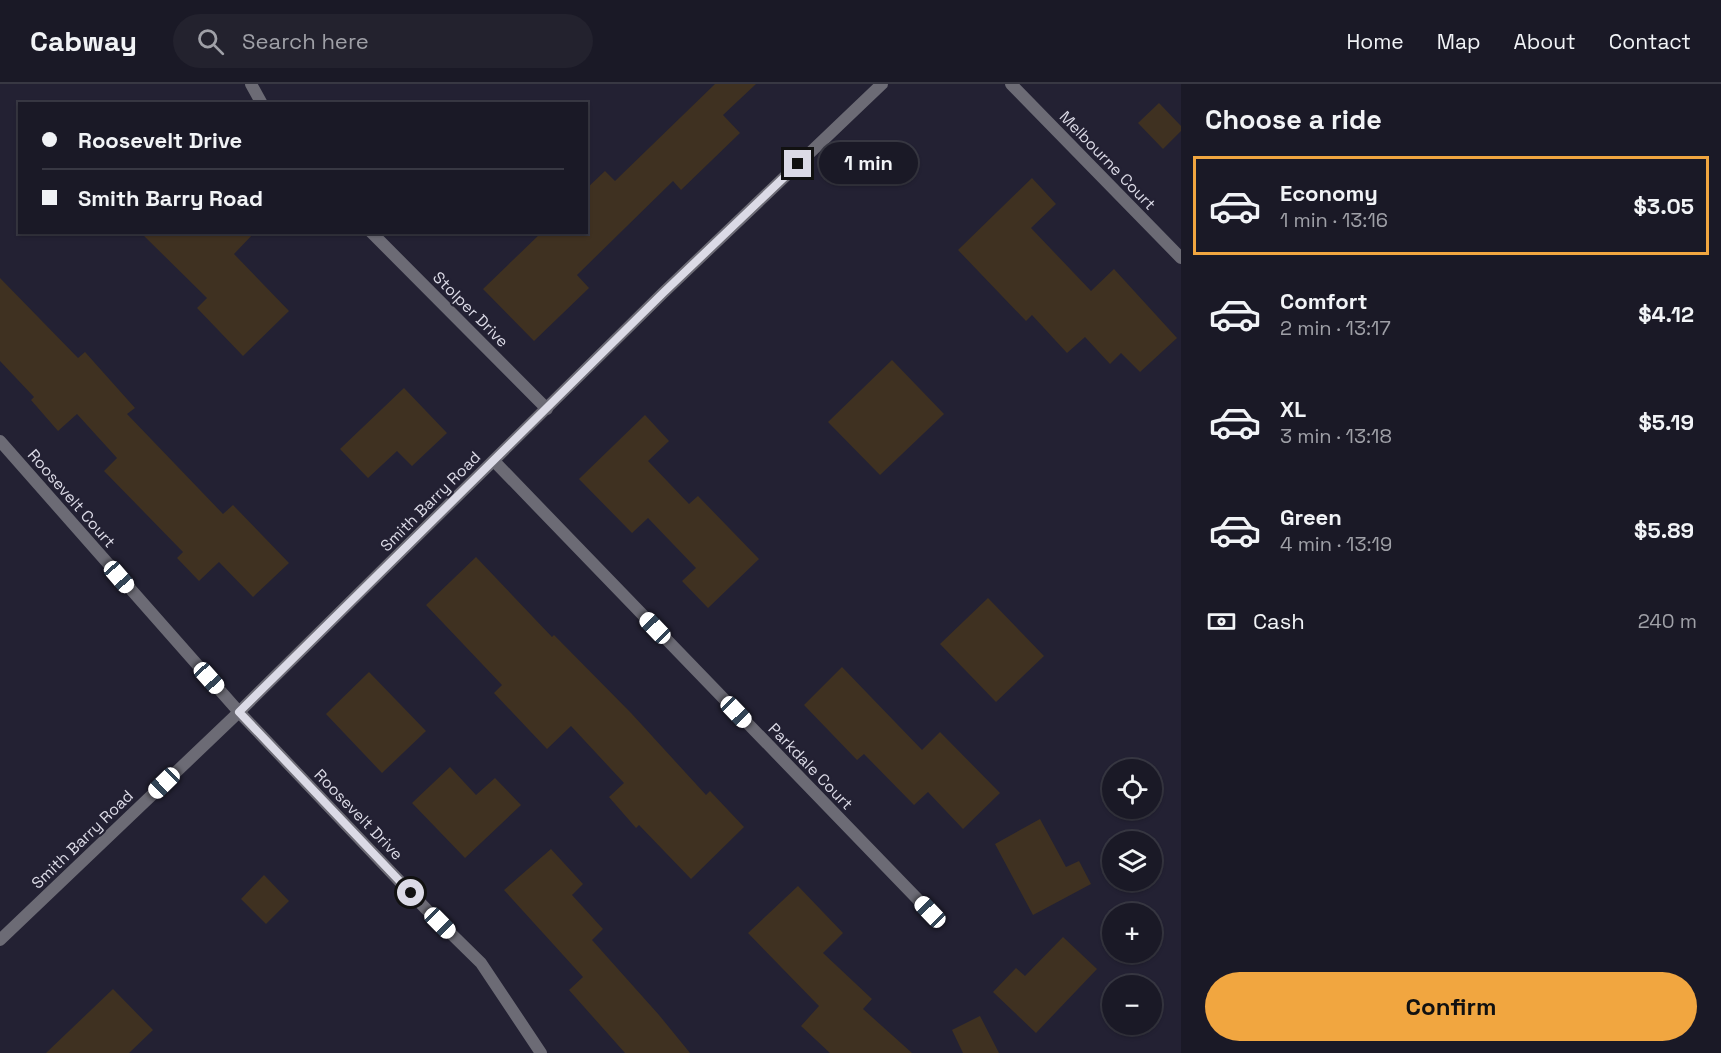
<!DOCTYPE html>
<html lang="en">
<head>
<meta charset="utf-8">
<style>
	:root { --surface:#1a1926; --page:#23222e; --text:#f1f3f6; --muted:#9fa0a7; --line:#383843; --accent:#f1a640 }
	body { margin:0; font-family:"Space Grotesk",sans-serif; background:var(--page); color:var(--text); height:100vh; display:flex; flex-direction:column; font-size:22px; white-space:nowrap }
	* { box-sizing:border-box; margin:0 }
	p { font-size:20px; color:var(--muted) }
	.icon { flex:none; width:33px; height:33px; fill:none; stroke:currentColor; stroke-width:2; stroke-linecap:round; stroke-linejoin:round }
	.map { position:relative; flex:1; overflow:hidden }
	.details { display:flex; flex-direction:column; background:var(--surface); width:540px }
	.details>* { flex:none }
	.hud { position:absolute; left:18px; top:18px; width:570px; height:132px; border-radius:0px; box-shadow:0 2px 4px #0004,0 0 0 2px var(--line); display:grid; align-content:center; height:132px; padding:0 24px; background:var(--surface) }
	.buttons { position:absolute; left:1102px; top:675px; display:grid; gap:12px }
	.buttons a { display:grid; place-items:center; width:60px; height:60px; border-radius:50%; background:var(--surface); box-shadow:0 2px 4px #0004,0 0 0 2px var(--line); font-size:30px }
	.end { position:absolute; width:27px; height:27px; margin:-14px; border:8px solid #dbdae6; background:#111; box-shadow:0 0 0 3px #111 }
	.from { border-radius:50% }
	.bubble { position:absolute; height:42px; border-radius:21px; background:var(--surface); box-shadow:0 2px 4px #0004,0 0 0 2px var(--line); font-size:20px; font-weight:700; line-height:42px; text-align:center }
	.car { position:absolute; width:18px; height:36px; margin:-18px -9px; border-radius:8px; box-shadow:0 0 4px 2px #0007; background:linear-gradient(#fff 24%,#345 0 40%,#fff 0 76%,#345 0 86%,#fff 0) }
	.hud b { display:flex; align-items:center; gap:21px; height:57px; font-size:22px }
	.hud b+b { border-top:2px solid var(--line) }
	.hud i { width:15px; height:15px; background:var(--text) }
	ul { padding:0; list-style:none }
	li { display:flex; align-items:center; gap:18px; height:99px; margin:0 12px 9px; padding:0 12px; border:3px solid transparent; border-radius:0px }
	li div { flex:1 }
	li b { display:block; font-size:22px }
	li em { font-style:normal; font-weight:700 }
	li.selected { border-color:var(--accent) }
	li>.icon { width:54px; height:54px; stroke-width:1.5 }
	h2 { padding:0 24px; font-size:27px; line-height:72px }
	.pay { display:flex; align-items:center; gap:15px; height:66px; padding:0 24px; font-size:22px }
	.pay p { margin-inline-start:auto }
	.button { display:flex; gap:12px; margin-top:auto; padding:12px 24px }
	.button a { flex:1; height:69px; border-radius:36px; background:var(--accent); color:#111; font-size:24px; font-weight:700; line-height:69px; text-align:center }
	header { display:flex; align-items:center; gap:36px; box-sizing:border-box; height:84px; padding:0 30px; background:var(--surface); border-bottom:2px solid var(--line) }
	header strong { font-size:28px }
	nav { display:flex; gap:33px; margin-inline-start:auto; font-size:21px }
	.search { width:420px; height:54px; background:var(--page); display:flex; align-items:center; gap:15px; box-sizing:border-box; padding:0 21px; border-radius:33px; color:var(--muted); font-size:22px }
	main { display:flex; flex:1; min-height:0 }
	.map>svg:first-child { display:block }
	.building { fill:#3f3121 }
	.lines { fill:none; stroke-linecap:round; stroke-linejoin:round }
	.minor { stroke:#6c6b75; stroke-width:12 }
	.tertiary { stroke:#6c6b75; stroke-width:12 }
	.route { stroke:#dbdae6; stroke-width:8 }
	.labels { text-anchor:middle; stroke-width:4.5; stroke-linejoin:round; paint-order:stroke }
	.street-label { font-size:16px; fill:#dbdae6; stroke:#232133 }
</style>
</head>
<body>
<header>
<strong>Cabway</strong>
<div class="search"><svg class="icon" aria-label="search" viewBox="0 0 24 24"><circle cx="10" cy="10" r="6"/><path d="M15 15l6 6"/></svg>Search here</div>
<nav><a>Home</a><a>Map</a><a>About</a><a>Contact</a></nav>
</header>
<main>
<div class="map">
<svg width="1181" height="969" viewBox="0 0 1181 969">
	<rect width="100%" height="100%" fill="#232133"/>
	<g class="building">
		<polygon points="715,0 756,0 723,31 740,49 681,106 673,97 577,191 589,204 534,257 483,205 542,148 586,148 586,105 605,87 615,97"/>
		<polygon points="1159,19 1181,42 1181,47 1163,65 1138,39"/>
		<polygon points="1032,94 1056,120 1031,144 1091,207 1114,185 1177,254 1140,288 1121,269 1110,280 1085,253 1067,269 1032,231 1026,237 958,166"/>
		<polygon points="140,148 255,148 234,170 289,227 243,272 197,224 207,214"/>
		<polygon points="0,194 78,274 85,268 135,324 127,330 223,430 233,421 289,479 253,513 219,478 199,497 177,474 183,468 104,387 117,374 77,330 58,347 31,316 34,313 0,277"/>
		<polygon points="892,276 944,330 880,391 828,338"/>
		<polygon points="404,304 447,349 412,382 397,367 368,394 340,365"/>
		<polygon points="645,331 669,357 648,377 689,420 698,412 759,475 708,524 682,497 696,484 648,434 632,449 579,395"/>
		<polygon points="476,473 552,553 554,551 631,629 706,711 710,707 744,743 691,795 639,741 636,744 609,713 624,699 571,642 547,665 494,609 502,601 426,521"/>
		<polygon points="988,514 1044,572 996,618 940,560"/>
		<polygon points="842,583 922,666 940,648 1000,709 963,745 928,708 914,721 864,670 857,676 804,621"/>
		<polygon points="369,588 426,647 382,689 326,630"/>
		<polygon points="450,683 476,711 495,694 521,721 465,774 412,719"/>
		<polygon points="1040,735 1066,783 1079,777 1091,800 1033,831 995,760"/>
		<polygon points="551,765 583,800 572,811 603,845 592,856 659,931 690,969 625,969 569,906 583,893 504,806"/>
		<polygon points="264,791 289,817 266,840 241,815"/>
		<polygon points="798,802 843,849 823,869 872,915 863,925 912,969 830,969 801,942 819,922 748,849"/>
		<polygon points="1063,853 1097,885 1036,949 993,908 1016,884 1025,892"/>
		<polygon points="113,905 153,946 129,969 46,969"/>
		<polygon points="980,932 999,969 963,969 952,946"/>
	</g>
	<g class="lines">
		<g class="minor">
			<polyline points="251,0 262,20"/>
			<polyline points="1011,0 1181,174"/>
			<polyline points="371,148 547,325"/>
			<polyline points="0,357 239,628"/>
			<polyline points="494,377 930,828"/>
		</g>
		<g class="tertiary">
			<polyline points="239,628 427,826 481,879 541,969"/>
			<polyline points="0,856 239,628 663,209 882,0"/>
		</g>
	</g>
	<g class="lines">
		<polyline class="route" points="411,809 239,628 663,209 798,80"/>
	</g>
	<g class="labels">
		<g class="street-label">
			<text transform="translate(1108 76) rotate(46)" y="6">Melbourne Court</text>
			<text transform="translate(471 225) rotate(45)" y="6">Stolper Drive</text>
			<text transform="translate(72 414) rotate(49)" y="6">Roosevelt Court</text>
			<text transform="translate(430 417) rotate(-45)" y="6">Smith Barry Road</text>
			<text transform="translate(811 682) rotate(46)" y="6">Parkdale Court</text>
			<text transform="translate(359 730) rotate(46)" y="6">Roosevelt Drive</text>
			<text transform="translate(82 755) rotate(-44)" y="6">Smith Barry Road</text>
		</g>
	</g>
</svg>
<div class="buttons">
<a><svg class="icon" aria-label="locate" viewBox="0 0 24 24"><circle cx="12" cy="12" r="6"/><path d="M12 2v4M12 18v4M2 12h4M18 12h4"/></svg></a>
<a><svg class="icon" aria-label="layers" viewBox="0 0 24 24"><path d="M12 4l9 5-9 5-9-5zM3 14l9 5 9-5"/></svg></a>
<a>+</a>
<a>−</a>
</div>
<i class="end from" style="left:411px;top:809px"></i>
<i class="end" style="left:798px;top:80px"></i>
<div class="bubble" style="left:819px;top:58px;width:99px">1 min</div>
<i class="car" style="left:119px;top:493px;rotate:139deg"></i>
<i class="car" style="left:655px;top:544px;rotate:316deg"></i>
<i class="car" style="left:209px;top:594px;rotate:138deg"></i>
<i class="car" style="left:736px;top:628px;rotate:136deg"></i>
<i class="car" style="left:164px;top:699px;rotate:226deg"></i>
<i class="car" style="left:930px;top:828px;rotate:316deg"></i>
<i class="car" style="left:440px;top:839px;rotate:135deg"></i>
<div class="hud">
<b><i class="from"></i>Roosevelt Drive</b>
<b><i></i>Smith Barry Road</b>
</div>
</div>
<section class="details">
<h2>Choose a ride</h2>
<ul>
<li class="selected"><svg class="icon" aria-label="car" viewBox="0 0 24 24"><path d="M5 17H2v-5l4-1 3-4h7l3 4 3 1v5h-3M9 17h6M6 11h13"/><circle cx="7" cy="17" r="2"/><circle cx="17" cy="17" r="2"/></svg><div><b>Economy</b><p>1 min · 13:16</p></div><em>$3.05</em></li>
<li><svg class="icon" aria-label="car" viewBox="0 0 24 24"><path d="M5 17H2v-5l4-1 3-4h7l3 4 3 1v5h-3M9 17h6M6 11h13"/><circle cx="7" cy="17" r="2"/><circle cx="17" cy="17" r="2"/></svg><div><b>Comfort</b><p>2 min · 13:17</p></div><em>$4.12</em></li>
<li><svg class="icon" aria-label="car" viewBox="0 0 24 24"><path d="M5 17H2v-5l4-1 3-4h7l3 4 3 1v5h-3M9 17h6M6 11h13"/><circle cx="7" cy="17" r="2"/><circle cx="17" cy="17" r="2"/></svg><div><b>XL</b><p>3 min · 13:18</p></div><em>$5.19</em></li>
<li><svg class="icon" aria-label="car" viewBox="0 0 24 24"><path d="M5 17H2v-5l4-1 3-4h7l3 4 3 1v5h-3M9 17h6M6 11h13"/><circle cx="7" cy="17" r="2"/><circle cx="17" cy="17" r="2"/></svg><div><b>Green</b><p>4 min · 13:19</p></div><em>$5.89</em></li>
</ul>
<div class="pay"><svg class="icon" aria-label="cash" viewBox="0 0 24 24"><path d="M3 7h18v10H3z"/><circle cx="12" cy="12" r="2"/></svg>Cash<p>240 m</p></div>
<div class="button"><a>Confirm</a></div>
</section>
</main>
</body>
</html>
